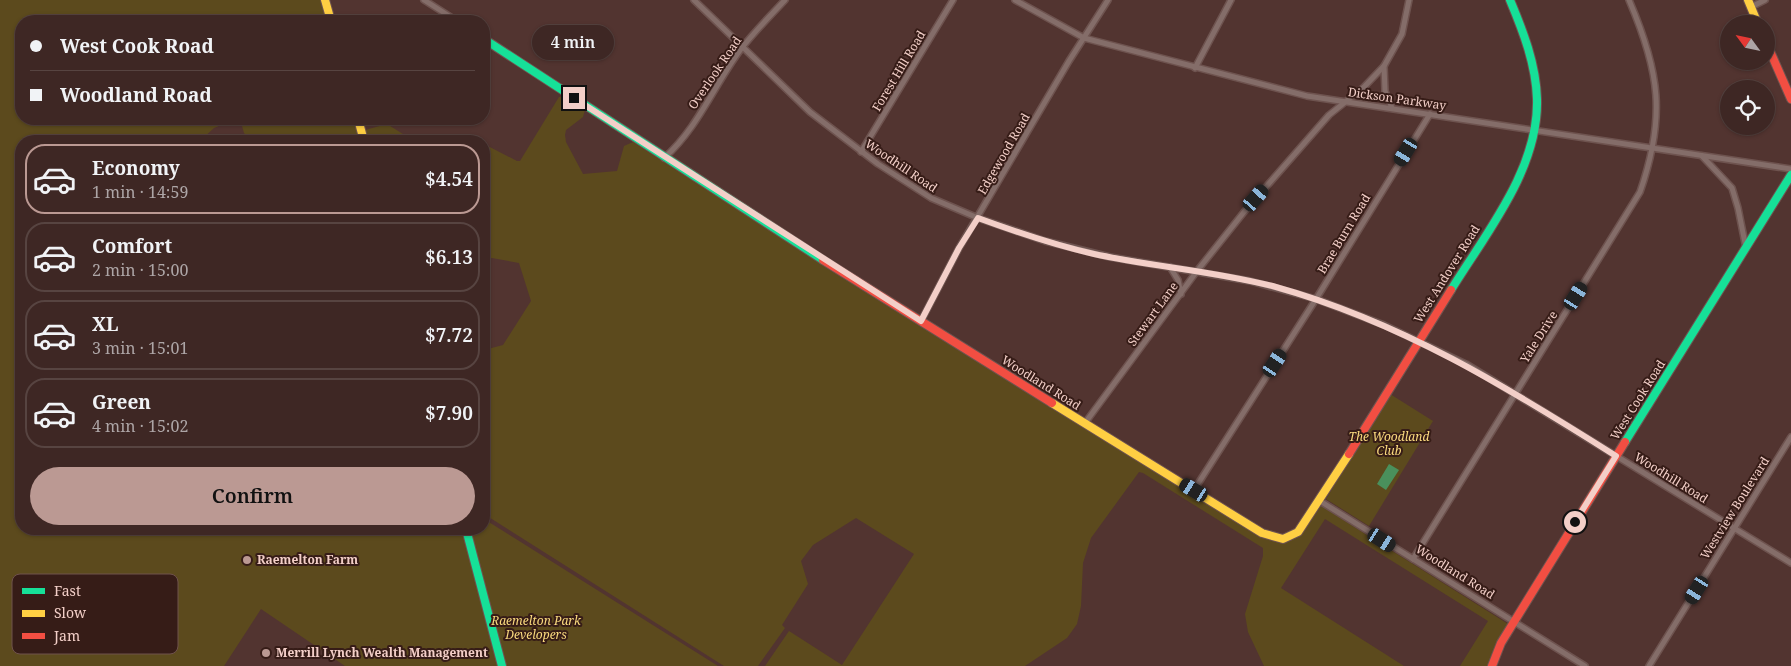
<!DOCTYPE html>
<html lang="en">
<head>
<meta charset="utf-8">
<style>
	:root { --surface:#3e2724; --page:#452f2c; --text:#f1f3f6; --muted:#ada5a6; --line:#574441; --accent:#bb9993 }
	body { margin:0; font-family:"Noto Serif",serif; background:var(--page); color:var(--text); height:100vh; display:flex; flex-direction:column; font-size:19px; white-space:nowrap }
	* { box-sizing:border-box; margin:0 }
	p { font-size:16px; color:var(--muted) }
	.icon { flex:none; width:28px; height:28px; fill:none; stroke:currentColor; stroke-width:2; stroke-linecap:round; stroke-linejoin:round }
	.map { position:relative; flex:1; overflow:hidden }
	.drawer { position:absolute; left:15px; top:135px; width:475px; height:400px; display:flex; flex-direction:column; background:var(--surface); border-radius:20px; box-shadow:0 1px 4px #0004,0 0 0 1px var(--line) }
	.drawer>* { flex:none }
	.banner { position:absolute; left:15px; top:15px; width:475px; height:110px; border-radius:20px; box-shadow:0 1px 4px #0004,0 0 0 1px var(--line); display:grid; align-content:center; height:110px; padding:0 15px; background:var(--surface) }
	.needle { width:32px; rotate:303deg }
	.buttons { position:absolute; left:1720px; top:15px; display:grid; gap:10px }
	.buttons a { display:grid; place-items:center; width:55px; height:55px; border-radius:50%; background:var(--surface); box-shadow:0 1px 4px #0004,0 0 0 1px var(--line); font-size:25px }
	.end { position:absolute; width:22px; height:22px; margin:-11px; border:6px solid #f3cfc8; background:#111; box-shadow:0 0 0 2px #111 }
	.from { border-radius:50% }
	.bubble { position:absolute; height:35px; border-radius:18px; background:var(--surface); box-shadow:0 1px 4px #0004,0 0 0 1px var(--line); font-size:16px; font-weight:600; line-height:35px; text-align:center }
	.car { position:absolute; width:15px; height:30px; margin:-15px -8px; border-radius:6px; box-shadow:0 0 4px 1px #0007; background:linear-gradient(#222 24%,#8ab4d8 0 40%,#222 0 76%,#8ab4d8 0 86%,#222 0) }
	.banner b { display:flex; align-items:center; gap:18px; height:48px; font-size:19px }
	.banner b+b { border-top:1px solid var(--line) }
	.banner i { width:12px; height:12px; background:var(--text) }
	ul { padding:9px 0 0; list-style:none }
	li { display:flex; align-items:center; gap:15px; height:70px; margin:0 10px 8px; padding:0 5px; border:2px solid var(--line); border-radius:20px }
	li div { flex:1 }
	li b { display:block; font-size:19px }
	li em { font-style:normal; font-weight:600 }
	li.active { border-color:var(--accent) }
	li>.icon { width:45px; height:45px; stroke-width:1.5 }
	.cta { display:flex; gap:10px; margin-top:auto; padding:10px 15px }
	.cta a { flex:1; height:58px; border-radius:30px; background:var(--accent); color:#111; font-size:20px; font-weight:600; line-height:58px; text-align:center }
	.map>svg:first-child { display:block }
	.green { fill:#5c4a1d }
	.water { fill:#4a905c }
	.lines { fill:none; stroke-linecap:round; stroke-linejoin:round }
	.street-casing { stroke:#6e534f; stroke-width:8 }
	.fast-casing { stroke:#6e534f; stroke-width:10 }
	.slow-casing { stroke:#6e534f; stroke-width:10 }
	.jam-casing { stroke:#6e534f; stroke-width:10 }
	.street { stroke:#846d69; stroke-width:5 }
	.fast { stroke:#16e098; stroke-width:8 }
	.slow { stroke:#ffcf43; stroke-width:8 }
	.jam { stroke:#f24e42; stroke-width:8 }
	.route { stroke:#f3cfc8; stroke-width:6 }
	.poi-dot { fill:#bb9993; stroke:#361c17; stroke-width:2 }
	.labels { text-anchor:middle; stroke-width:4; stroke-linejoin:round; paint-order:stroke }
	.street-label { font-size:12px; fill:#f3cfc8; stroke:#361c17 }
	.park-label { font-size:12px; font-style:italic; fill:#fada7e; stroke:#361c17 }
	.poi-label { font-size:12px; font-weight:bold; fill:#f3cfc8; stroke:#361c17; text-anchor:start }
	.key { fill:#361c17; stroke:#6f524c; stroke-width:1 }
	.key-label { font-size:14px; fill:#f3cfc8 }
</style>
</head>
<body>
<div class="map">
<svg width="1791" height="666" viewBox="0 0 1791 666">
	<rect width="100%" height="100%" fill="#523430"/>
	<g class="green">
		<polygon points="0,0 321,0 327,21 21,21 21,119 235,119 214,128 200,141 21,141 21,529 462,529 499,666 345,666 261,609 224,666 0,666"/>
		<path d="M564,96L585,110L583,117L566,130L565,135L566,142L583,174L617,171L624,146L633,142L834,272L1266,538C1293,550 1307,527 1321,506L1508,624L1488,666H1460L1488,621L1325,519L1281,588L1404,666H1264L1248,632L1245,614L1263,556V548L1143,473L1139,472L1091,538L1083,563L1081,606L1077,624L1067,638L1025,666H765L789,631L842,665L914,554L856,518L813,545L801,561L808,584L782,625L785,628L758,666H724L484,514V350L503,345L531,301L519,263L492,258L484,260V144L517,161H520L559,97Z"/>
		<polygon points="240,119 355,119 361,141 252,141 244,133"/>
		<polygon points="387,124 414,141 368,141 365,130"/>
		<polygon points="1390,394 1433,421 1369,526 1326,499"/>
		<polygon points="484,519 718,666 505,666 469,529 484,529"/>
	</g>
	<polygon class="water" points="1389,464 1399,470 1386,490 1377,484"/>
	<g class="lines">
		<g class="street-casing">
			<g id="street">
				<polyline points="424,0 457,21"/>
				<polyline points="694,0 810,112 878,164 931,198 978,218 1045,241 1110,257 1250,281 1316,299 1384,325 1466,364 1791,563"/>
				<polyline points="1015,0 1084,38 1307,96 1791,169"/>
				<polyline points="1751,7 1765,0"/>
				<polyline points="1195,68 1231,0"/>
				<polyline points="1392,108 1385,91 1384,66 1402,34 1409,0"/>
				<polyline points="861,152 953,0"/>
				<polyline points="1702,156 1732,188 1738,208 1746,248"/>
				<path d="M664,158C698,128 714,85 741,49C754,32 770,16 785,0"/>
				<polyline points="1170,267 1178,280 1181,294"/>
				<polyline points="921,321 959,248 1069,61 1108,0"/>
				<polyline points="1085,423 1197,271 1244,212 1329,115 1364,87 1384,66"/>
				<polyline points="1194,490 1316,299 1430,114"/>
				<polyline points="1320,501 1585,666"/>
				<path d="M1413,559L1640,192C1666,117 1660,72 1629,0"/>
				<polyline points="1649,666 1791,437"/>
			</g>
		</g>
		<g class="fast-casing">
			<g id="fast">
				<polyline points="484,39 823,260"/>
				<path d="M1451,290C1486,233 1539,169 1537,99C1536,64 1523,31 1510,0"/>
				<polyline points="1625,442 1791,175"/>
				<polyline points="466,529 502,666"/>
			</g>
		</g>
		<g class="slow-casing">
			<g id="slow">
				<polyline points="325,0 331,21"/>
				<polyline points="1748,0 1758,24"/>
				<polyline points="358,119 364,141"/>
				<polyline points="1052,403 1262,533 1283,539 1298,532 1349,454"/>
			</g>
		</g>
		<g class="jam-casing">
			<g id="jam">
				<polyline points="1766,42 1791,99"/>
				<polyline points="823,260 1052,403"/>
				<polyline points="1349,454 1451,290"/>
				<polyline points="1492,666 1501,643 1625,442"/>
			</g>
		</g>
		<use href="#street" class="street"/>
		<use href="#fast" class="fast"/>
		<use href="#slow" class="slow"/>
		<use href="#jam" class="jam"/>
	</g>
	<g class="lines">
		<path class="route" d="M574,98L921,321L959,248L978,218C1016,232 1054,245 1094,254C1154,267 1216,271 1276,287C1401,322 1507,387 1616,456L1575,522"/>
	</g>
	<g class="poi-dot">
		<circle cx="247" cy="560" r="5"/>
		<circle cx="266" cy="653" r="5"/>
	</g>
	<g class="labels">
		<g class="street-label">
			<text transform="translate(899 71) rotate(-59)" y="4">Forest Hill Road</text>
			<text transform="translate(715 73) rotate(-56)" y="4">Overlook Road</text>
			<text transform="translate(1397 99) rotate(8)" y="4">Dickson Parkway</text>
			<text transform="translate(1004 154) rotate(-60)" y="4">Edgewood Road</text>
			<text transform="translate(901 166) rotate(34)" y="4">Woodhill Road</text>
			<text transform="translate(1344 234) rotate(-59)" y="4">Brae Burn Road</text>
			<text transform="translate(1447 274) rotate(-58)" y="4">West Andover Road</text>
			<text transform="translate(1153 314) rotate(-54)" y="4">Stewart Lane</text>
			<text transform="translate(1539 337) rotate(-58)" y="4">Yale Drive</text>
			<text transform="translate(1041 383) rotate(32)" y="4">Woodland Road</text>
			<text transform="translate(1638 400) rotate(-58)" y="4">West Cook Road</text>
			<text transform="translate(1671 478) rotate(32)" y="4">Woodhill Road</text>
			<text transform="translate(1735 508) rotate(-58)" y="4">Westview Boulevard</text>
			<text transform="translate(1455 572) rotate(32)" y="4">Woodland Road</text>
		</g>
		<g class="park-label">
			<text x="1389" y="441">The Woodland<tspan x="1389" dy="14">Club</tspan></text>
			<text x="536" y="625">Raemelton Park<tspan x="536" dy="14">Developers</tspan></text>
		</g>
		<g class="poi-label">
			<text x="257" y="564">Raemelton Farm</text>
			<text x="276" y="657">Merrill Lynch Wealth Management</text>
		</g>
	</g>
	<rect x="12" y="574" width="166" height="80" rx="8" class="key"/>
	<rect x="22" y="588" width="23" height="6" fill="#16e098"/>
	<rect x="22" y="610" width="23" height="7" fill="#ffcf43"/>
	<rect x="22" y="633" width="23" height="6" fill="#f24e42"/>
	<g class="key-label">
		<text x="54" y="596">Fast</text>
		<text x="54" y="618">Slow</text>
		<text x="54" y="641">Jam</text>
	</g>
</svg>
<div class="buttons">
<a><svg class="needle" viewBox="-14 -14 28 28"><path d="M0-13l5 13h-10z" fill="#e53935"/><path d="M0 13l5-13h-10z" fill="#ada5a6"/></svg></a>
<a><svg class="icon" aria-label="locate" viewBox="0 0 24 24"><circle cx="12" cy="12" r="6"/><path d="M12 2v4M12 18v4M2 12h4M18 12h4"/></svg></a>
</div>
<i class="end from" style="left:1575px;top:522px"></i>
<i class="end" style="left:574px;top:98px"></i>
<div class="bubble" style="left:532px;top:25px;width:82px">4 min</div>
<i class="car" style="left:1406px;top:152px;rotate:211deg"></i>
<i class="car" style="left:1256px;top:198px;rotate:41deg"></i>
<i class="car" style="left:1576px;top:296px;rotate:32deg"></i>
<i class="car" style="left:1275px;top:363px;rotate:33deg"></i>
<i class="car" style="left:1194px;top:490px;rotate:301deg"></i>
<i class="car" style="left:1382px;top:540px;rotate:122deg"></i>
<i class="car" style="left:1697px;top:590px;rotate:212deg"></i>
<div class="banner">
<b><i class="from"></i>West Cook Road</b>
<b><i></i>Woodland Road</b>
</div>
<section class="drawer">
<ul>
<li class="active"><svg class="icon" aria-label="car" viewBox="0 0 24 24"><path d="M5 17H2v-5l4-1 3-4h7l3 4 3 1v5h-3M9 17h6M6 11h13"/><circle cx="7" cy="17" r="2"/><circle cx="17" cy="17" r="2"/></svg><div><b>Economy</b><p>1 min · 14:59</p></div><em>$4.54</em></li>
<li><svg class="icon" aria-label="car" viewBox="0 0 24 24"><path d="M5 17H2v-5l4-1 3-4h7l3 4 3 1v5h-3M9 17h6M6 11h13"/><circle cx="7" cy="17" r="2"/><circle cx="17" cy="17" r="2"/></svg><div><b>Comfort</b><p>2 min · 15:00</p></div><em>$6.13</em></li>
<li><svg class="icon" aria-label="car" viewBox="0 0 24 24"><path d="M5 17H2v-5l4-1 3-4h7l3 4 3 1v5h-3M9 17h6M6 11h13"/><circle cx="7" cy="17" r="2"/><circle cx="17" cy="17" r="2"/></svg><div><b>XL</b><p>3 min · 15:01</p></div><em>$7.72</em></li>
<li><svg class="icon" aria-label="car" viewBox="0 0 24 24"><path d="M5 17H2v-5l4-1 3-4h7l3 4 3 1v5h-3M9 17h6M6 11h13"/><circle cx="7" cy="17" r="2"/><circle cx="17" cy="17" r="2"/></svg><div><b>Green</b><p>4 min · 15:02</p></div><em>$7.90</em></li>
</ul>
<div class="cta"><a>Confirm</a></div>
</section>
</div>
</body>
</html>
